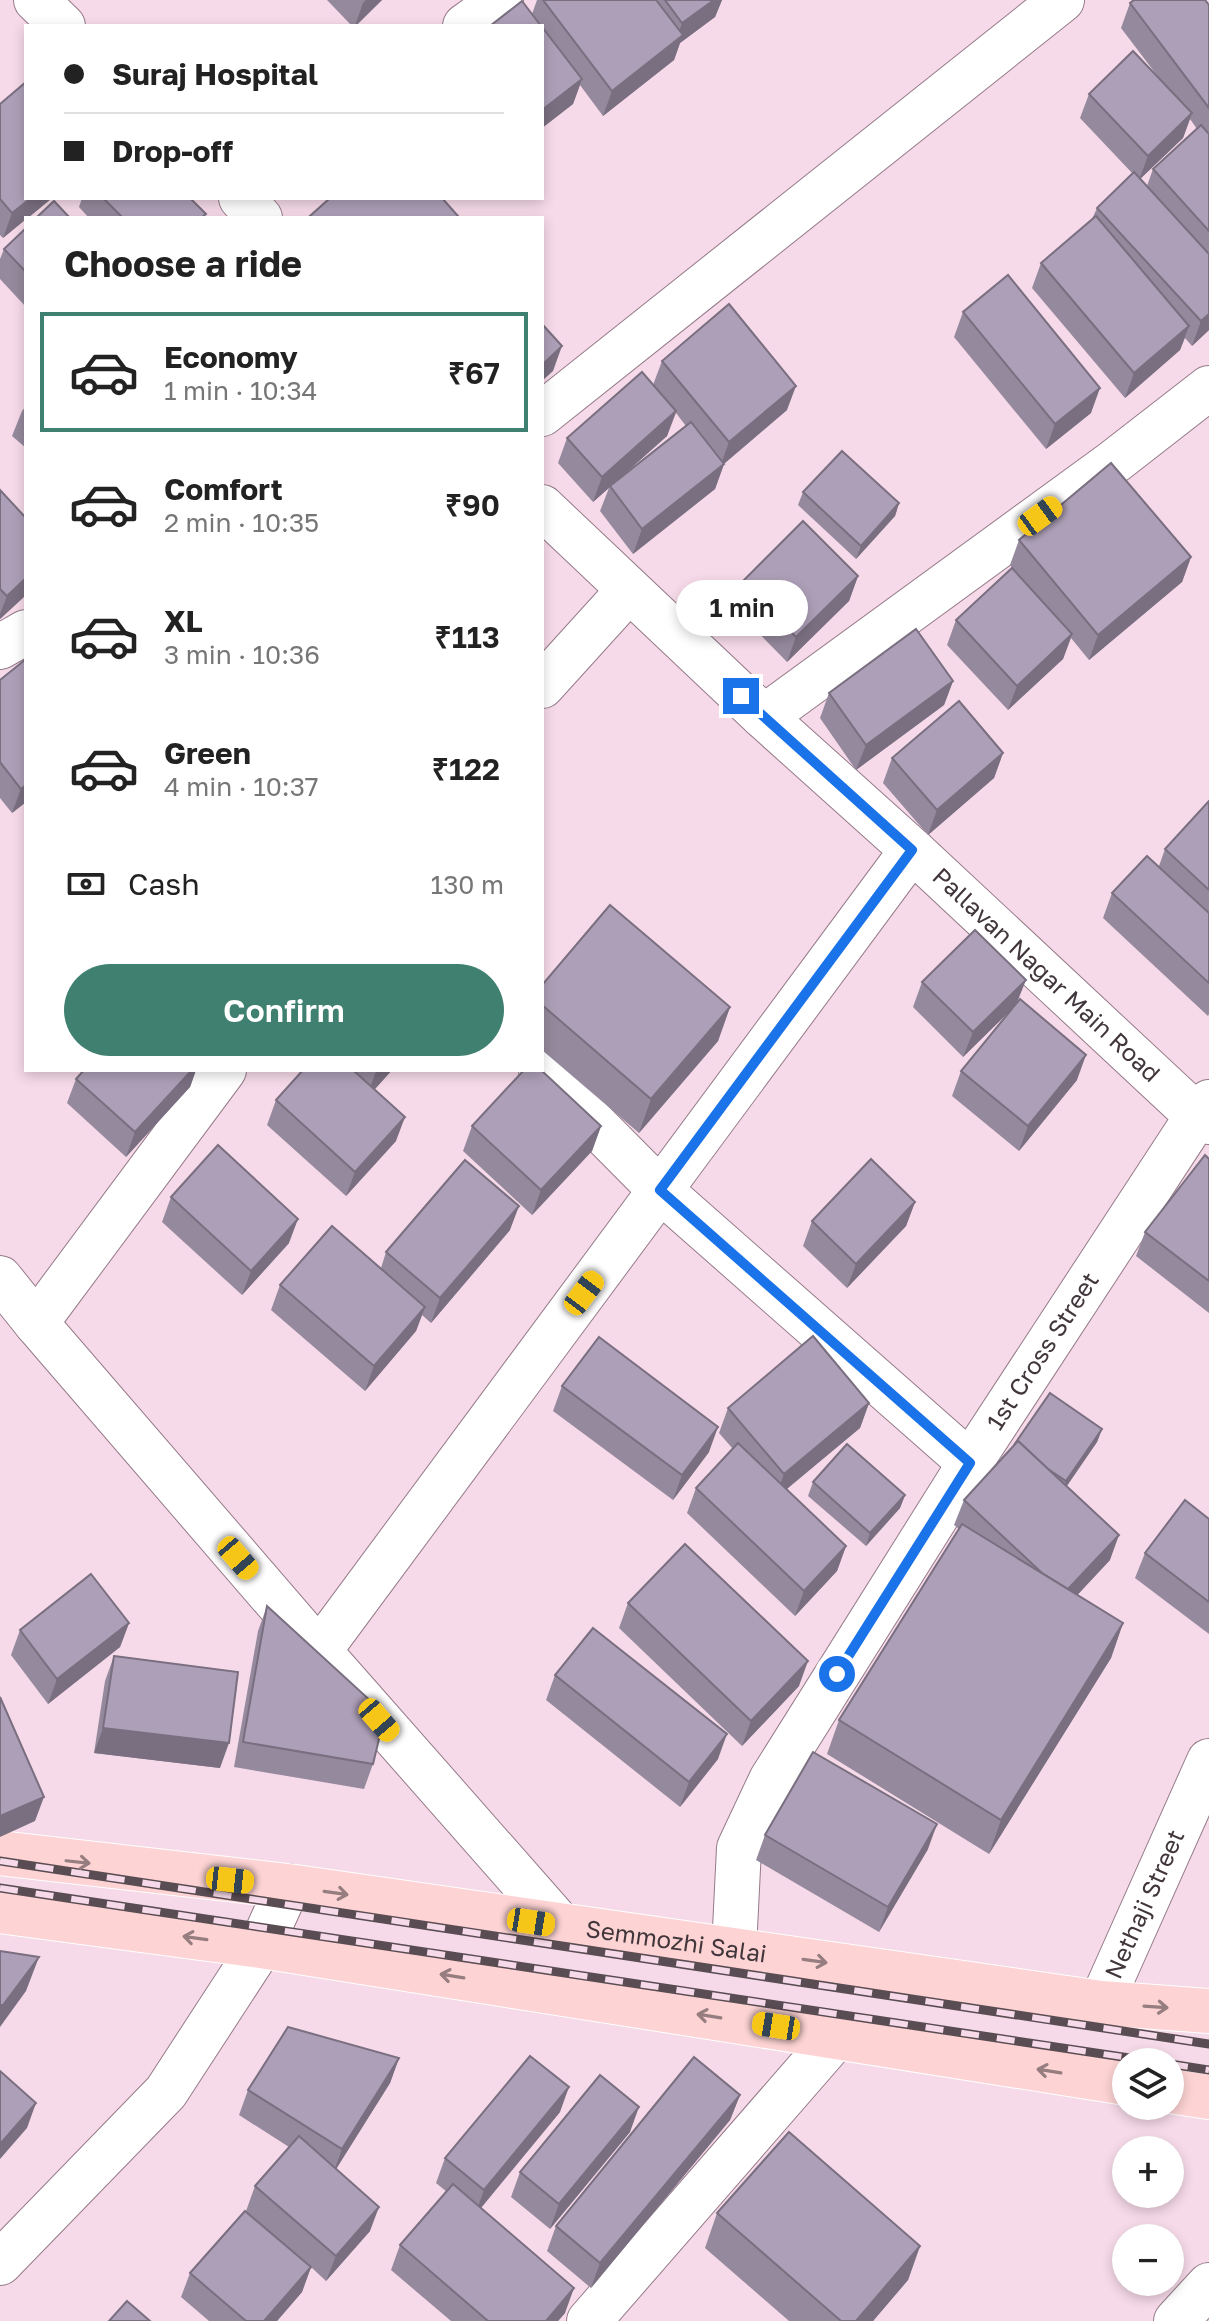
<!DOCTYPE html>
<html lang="en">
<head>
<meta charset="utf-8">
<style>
	:root { --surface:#fff; --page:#f2f2f2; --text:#222; --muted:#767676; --line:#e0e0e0; --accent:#3f8070 }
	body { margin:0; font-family:"Golos Text",sans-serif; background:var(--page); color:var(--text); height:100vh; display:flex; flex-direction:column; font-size:30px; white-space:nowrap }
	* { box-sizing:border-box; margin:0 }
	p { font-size:26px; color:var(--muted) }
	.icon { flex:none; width:44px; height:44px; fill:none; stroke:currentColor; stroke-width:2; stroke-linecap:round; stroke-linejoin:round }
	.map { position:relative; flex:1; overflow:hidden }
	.sheet { position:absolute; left:24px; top:216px; width:520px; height:856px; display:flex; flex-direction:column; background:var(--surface); border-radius:0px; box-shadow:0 4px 12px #0003 }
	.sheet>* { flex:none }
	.top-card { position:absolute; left:24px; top:24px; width:520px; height:176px; border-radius:0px; box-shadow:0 4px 12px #0003; display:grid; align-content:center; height:176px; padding:0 40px; background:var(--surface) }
	.fabs { position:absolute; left:1112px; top:2048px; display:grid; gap:16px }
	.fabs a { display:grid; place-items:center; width:72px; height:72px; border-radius:50%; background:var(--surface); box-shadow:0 4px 12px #0003; font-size:40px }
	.end { position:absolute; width:36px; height:36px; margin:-18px; border:10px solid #1a73e8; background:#fff; box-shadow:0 0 0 4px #fff }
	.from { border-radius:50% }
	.bubble { position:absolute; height:56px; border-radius:28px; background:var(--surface); box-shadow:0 4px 12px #0003; font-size:26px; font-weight:600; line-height:56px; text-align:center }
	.car { position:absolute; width:24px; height:48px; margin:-24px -12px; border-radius:10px; box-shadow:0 0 6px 2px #0007; background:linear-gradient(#f5c518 24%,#345 0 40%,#f5c518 0 76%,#345 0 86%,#f5c518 0) }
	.top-card b { display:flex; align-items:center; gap:28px; height:76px; font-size:30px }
	.top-card b+b { border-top:2px solid var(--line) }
	.top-card i { width:20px; height:20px; background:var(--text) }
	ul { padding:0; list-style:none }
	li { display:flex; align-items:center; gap:24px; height:120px; margin:0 16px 12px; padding:0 24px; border:4px solid transparent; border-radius:0px }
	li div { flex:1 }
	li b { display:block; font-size:30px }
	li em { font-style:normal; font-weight:600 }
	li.active { border-color:var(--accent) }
	li>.icon { width:72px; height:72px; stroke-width:1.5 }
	h2 { padding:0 40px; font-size:36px; line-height:96px }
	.pay { display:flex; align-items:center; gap:20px; height:88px; padding:0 40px; font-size:30px }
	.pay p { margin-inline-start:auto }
	.cta { display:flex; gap:16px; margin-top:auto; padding:16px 40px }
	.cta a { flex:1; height:92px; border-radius:48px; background:var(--accent); color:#fff; font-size:32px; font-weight:600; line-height:92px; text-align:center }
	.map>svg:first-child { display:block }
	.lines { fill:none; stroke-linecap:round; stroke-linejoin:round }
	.minor-casing { stroke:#957b89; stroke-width:46 }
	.major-casing { stroke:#fff; stroke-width:46 }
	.minor { stroke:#fff; stroke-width:44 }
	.major { stroke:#fdd3d3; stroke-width:44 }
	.rail-casing { stroke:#5a4c53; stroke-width:9 }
	.rail { stroke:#f7dae9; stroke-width:6; stroke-dasharray:18; stroke-linecap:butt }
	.wall { fill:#95899d; fill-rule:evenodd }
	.shaded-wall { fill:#796f80 }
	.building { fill:#ad9fb7; stroke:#796f80; stroke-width:2 }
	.oneway { stroke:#967d80 }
	.route { stroke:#1a73e8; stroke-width:10 }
	.labels { text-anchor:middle; stroke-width:6; stroke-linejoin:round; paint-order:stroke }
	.street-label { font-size:24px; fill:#41363c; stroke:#f7dae9 }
</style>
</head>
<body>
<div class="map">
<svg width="1209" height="2321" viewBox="0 0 1209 2321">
	<rect width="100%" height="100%" fill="#f7dae9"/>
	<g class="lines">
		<g class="minor-casing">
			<g id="minor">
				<polyline points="36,0 63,26"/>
				<polyline points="465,26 501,0"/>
				<polyline points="241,198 260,218"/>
				<polyline points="542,414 1062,0"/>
				<path id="s1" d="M542,507L764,717L912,850L1197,1116L1209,1122"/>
				<polyline points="0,647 26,632"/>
				<polyline points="542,686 629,590"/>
				<polyline points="764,717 1115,461 1209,388"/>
				<polyline points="541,1070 660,1190 970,1463"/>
				<polyline points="0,1278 36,1323 224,1070"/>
				<polyline points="36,1323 319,1651 562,1927"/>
				<polyline points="319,1651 912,850"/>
				<path id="s2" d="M734,1949L739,1848L771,1780L970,1463L1197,1116L1209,1102"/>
				<path id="s3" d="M1101,2003L1209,1761"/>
				<polyline points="0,2263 166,2092 261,1946 288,1886"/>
				<polyline points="589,2321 837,2036"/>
				<polyline points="1176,2321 1209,2285"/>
			</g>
		</g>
		<g class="major-casing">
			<g id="major">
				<path id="s4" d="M0,1853L288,1886L1101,2003L1209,2011"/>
				<polyline points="0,1911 261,1946 1126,2083"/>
				<polyline points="1170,2091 1209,2097"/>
			</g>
		</g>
		<use href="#minor" class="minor"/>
		<use href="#major" class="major"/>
		<g class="rail-casing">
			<g id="rail">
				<polyline points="0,1861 1209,2044"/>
				<polyline points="0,1888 1156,2062"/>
				<polyline points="1170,2064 1209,2070"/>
			</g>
		</g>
		<use href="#rail" class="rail"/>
	</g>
	<g class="wall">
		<polygon points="327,0 382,0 356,26 352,26"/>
		<polygon points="537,0 722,0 715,17 680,43 674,60 603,116 580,85 573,104 542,128 542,26 532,14"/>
		<path d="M1130,3L1209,5V330L1192,346L1185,338L1180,350L1125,398L1032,288L1041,263L1092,219L1097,208L1133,174L1080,118L1089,94L1159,78L1121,28ZM1190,119L1197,129L1153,169L1147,186L1140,179L1183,138Z"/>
		<polygon points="0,104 26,198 52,198 3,238 0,235"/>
		<polygon points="82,198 190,198 206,214 204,218 89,218 79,207"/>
		<polygon points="26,228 26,307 0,279 0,259 4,249"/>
		<polygon points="963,312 1091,413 1046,449 954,337"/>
		<path d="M662,361L787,410L724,464L715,489L633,554L600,511L609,488L593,502L558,463L567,438L653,385ZM676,413L686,426L621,477L667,436Z"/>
		<polygon points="26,406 26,448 12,436 22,411"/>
		<polygon points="0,491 26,595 0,619"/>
		<polygon points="803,492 899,503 895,516 856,559 798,505"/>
		<polygon points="1019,540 1191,557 1182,582 1089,660 1071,638 1063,659 1008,710 947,645 956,620 1016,573 1010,565"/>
		<polygon points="858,576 849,601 787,662 733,607 742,582"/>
		<polygon points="0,680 26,802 12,813 0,798"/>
		<polygon points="953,681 944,705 856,770 820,718 829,693"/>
		<polygon points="1003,753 994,778 928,835 883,783 892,758"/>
		<polygon points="1209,801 1209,1014 1208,1016 1103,918 1112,893 1159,866 1165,849"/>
		<polygon points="922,982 1017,1004 1077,1080 1019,1151 952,1096 961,1071 1014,1007 963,1057 913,1007"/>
		<polygon points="542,985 730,1007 718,1041 639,1133 542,1050"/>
		<polygon points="84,1070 196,1070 190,1087 126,1157 67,1103 76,1079"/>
		<polygon points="303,1070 392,1070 375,1089 396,1141 346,1196 267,1125 276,1100"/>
		<polygon points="472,1126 601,1126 592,1151 532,1215 463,1151"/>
		<polygon points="1209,1159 1209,1313 1136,1256 1145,1232"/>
		<polygon points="171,1197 289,1243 242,1295 162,1222"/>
		<polygon points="915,1202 906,1226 847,1288 803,1246 812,1221"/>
		<polygon points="510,1230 431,1323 422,1315 416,1331 365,1391 271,1310 280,1285 381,1268 386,1252"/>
		<polygon points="562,1386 709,1452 673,1500 553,1411"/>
		<polygon points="869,1403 860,1428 786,1489 846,1546 837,1571 795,1616 687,1513 696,1488 733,1449 719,1433 728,1408"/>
		<polygon points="1102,1429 1097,1442 1067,1486 1110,1560 1077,1595 1123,1623 1111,1658 989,1854 827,1754 839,1720 959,1529 954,1525 964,1500"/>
		<polygon points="813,1482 905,1495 900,1508 866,1546 808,1496"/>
		<polygon points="1209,1519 1209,1634 1135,1578 1145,1553"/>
		<polygon points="628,1603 799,1686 742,1746 619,1628"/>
		<polygon points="267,1606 373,1764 364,1789 234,1767 258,1631"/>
		<polygon points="129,1623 120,1647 48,1704 11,1655 20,1630"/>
		<polygon points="114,1656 220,1768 94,1753 105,1681"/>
		<polygon points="555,1675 718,1759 680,1807 546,1700"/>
		<polygon points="765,1835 928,1849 879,1932 756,1860"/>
		<polygon points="399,2058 390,2083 336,2169 370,2231 326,2281 311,2267 302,2292 277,2321 209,2321 181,2297 190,2273 246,2211 255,2186 289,2147 239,2115 248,2090"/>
		<polygon points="740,2095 730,2120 591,2288 547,2251 556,2226"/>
		<polygon points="560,2112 481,2208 565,2313 558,2321 451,2321 391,2270 400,2245 447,2192 436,2183 445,2158"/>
		<polygon points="630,2132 550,2229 511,2197 520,2172"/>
		<polygon points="717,2213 920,2246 908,2280 873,2321 789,2321 705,2248"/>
	</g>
	<g class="shaded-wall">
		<polygon points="366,0 382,0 355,26 363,3"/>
		<polygon points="714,0 722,0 715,17 680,43 674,60 603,116 612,91 676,40 682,23"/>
		<polygon points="582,79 573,104 542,128 542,110"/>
		<polygon points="1192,113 1183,138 1139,180 1148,156"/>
		<polygon points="31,198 52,198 28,218 26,218 26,219 3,238 12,213"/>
		<polygon points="1209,314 1209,330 1192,346 1201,321"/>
		<polygon points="1189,326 1180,350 1125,398 1134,373"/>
		<polygon points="562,346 553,371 542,381 542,365"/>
		<polygon points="796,386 787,410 720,467 729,442"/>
		<polygon points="1100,388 1091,413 1046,449 1055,424"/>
		<polygon points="676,411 667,436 593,502 602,477"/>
		<polygon points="724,464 715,489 633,554 642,529"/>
		<polygon points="899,503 895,516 856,559 861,546"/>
		<polygon points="1191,557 1182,582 1089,660 1098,635"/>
		<polygon points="858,576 849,601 787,662 796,637"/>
		<polygon points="26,578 26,595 0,619 0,614 7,596"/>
		<polygon points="1072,634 1063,659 1008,710 1017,686"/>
		<polygon points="953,681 944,705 856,770 866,745"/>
		<polygon points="1003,753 994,778 928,835 937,810"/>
		<polygon points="26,785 26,802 12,813 21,789"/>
		<polygon points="1026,980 1016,1005 963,1057 973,1032"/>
		<polygon points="730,1007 718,1041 639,1133 651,1099"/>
		<polygon points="1086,1055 1077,1080 1019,1151 1028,1126"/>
		<polygon points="192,1070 196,1070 190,1087 126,1157 135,1132"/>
		<polygon points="378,1070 392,1070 366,1099 375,1074"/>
		<polygon points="405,1117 396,1141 346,1196 355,1172"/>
		<polygon points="601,1126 592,1151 532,1215 541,1190"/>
		<polygon points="915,1202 906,1226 847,1288 856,1264"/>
		<polygon points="519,1206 510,1230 431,1323 440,1298"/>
		<polygon points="298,1219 289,1243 242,1295 251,1271"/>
		<polygon points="425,1307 416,1331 365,1391 374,1366"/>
		<polygon points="869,1403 860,1428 775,1499 784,1474"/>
		<polygon points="718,1427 709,1452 673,1500 682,1475"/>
		<polygon points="1102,1429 1097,1442 1061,1494 1066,1481"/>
		<polygon points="905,1495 900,1508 866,1546 870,1533"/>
		<polygon points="1119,1535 1110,1560 1055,1619 1064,1594"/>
		<polygon points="846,1546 837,1571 795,1616 804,1591"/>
		<polygon points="129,1623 120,1647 48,1704 57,1679"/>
		<polygon points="1123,1623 1111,1658 989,1854 1001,1820"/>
		<polygon points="808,1661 799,1686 742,1746 751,1721"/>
		<polygon points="103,1728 229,1743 220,1768 94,1753"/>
		<polygon points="727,1734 718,1759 680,1807 689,1782"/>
		<polygon points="44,1797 35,1821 0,1837 0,1816"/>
		<polygon points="937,1824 928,1849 879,1932 888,1907"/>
		<polygon points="39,1957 26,1991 0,2027 0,2005"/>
		<polygon points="399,2058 390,2083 333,2174 342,2149"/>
		<polygon points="569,2087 560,2112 475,2215 484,2190"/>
		<polygon points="740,2095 730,2120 591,2288 600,2263"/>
		<polygon points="36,2103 27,2128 0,2159 0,2144"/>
		<polygon points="639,2107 630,2132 550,2229 559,2204"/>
		<polygon points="379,2207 370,2231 326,2281 336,2256"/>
		<polygon points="920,2246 908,2280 873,2321 856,2321"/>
		<polygon points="311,2267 302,2292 277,2321 264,2321"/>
		<polygon points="574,2288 565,2313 558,2321 546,2321"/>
	</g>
	<g class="building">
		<polygon points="543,0 656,0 683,35 612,91"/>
		<polygon points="665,0 714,0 682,23"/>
		<polygon points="1134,0 1205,0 1209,5 1209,108 1130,3"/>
		<polygon points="522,1 541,26 490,26"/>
		<polygon points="542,27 582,79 542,110"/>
		<polygon points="1133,51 1192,113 1148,156 1089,94"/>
		<polygon points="26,82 26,198 31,198 12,213 0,199 0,104"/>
		<polygon points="1201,125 1209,134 1209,231 1153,169"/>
		<polygon points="1134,172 1209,254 1209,314 1201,321 1097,208"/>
		<polygon points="103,198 190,198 206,214 201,218 123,218"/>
		<polygon points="330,198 442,198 458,216 455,218 313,218 310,216"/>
		<polygon points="54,201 70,218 36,218"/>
		<polygon points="1096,216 1189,326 1134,373 1041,263"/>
		<polygon points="26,228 26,272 4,249"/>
		<polygon points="1008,275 1100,388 1055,424 963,312"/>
		<polygon points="729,304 796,386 729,442 662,361"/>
		<polygon points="542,324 562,346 542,365"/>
		<polygon points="642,372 676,411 602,477 567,438"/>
		<polygon points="691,422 724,464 642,529 610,486"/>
		<polygon points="842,451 899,503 861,546 803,492"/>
		<polygon points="1111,463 1191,557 1098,635 1019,540"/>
		<polygon points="0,490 26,518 26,578 7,596 0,589"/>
		<polygon points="803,521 858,576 796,637 742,582"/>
		<polygon points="1012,568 1072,634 1017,686 956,620"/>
		<polygon points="916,629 953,681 866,745 829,693"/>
		<polygon points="26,659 26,785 21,789 0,762 0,680"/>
		<polygon points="959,701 1003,753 937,810 892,758"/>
		<polygon points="1209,801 1209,890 1165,849"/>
		<polygon points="1147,856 1209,913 1209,983 1112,893"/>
		<polygon points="610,905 730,1007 651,1099 542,1005 542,985"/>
		<polygon points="975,930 1026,980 973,1032 922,982"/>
		<polygon points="1020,999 1086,1055 1028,1126 961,1071"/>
		<polygon points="84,1070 192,1070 135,1132 76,1079"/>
		<polygon points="303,1070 353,1070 405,1117 355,1172 276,1100"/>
		<polygon points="524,1070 541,1070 601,1126 541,1190 472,1126"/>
		<polygon points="218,1145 298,1219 251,1271 171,1197"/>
		<polygon points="1205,1155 1209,1159 1209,1281 1145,1232"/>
		<polygon points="871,1159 915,1202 856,1264 812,1221"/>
		<polygon points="465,1160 519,1206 440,1298 386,1252"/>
		<polygon points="332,1226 425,1307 374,1366 280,1285"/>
		<polygon points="813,1336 869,1403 784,1474 728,1408"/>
		<polygon points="599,1337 718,1427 682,1475 562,1386"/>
		<polygon points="1050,1393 1102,1429 1066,1481 1048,1469 1018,1441 1014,1445"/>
		<polygon points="1018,1441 1119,1535 1068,1589 1042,1573 964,1500"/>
		<polygon points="738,1443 846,1546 804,1591 696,1488"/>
		<polygon points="847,1444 905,1495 870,1533 813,1482"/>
		<polygon points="1185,1500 1209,1519 1209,1602 1145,1553"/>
		<polygon points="962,1524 1123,1623 1001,1820 839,1720"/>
		<polygon points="685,1544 808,1661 751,1721 628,1603"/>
		<polygon points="91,1574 129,1623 57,1679 20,1630"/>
		<polygon points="267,1606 385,1714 373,1764 243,1742"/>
		<polygon points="593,1628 727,1734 689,1782 555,1675"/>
		<polygon points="114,1656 238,1672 229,1743 103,1728"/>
		<polygon points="0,1697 44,1797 0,1816"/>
		<polygon points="813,1752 937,1824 888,1907 765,1835"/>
		<polygon points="0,1951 39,1957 3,2005 0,2005"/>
		<polygon points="288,2027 399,2058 342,2149 248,2090"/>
		<polygon points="530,2056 569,2087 484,2190 445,2158"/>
		<polygon points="694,2057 740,2095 600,2263 556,2226"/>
		<polygon points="0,2071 36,2103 0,2144"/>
		<polygon points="600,2075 639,2107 559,2204 520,2172"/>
		<polygon points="789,2132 920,2246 856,2321 841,2321 717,2213"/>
		<polygon points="299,2136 379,2207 336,2256 255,2186"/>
		<polygon points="453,2184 574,2288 546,2321 488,2321 400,2245"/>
		<polygon points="245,2211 311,2267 264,2321 246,2321 190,2273"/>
		<polygon points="127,2301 150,2321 109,2321"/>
	</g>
	<defs><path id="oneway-shaft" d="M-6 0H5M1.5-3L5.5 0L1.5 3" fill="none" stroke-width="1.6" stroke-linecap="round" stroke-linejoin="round" transform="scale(2)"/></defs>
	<g class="oneway">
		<use href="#oneway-shaft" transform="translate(78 1862) rotate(6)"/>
		<use href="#oneway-shaft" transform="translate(336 1893) rotate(8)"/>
		<use href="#oneway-shaft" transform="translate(195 1938) rotate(-172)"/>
		<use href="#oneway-shaft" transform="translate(815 1961) rotate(8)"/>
		<use href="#oneway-shaft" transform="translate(452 1976) rotate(-171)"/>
		<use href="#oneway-shaft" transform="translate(1156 2007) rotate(4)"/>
		<use href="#oneway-shaft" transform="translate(709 2016) rotate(-171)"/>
		<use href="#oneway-shaft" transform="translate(1049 2071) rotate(-171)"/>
	</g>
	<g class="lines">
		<polyline class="route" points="741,696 912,850 660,1190 970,1463 837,1674"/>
	</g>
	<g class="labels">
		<g class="street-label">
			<text dy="8" stroke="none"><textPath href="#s1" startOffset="688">Pallavan Nagar Main Road</textPath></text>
			<text dy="8" stroke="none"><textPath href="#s2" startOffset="684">1st Cross Street</textPath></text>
			<text dy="8" stroke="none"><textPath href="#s3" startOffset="108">Nethaji Street</textPath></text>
			<text dy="8" stroke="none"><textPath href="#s4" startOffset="682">Semmozhi Salai</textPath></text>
		</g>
	</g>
</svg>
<div class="fabs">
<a><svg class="icon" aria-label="layers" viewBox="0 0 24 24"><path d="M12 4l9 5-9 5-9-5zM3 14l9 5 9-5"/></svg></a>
<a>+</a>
<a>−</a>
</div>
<i class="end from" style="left:837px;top:1674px"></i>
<i class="end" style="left:741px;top:696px"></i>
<div class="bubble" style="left:676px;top:580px;width:132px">1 min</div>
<i class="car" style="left:1040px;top:516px;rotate:54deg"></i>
<i class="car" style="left:584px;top:1293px;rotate:37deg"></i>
<i class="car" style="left:238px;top:1558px;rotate:139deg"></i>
<i class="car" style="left:379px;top:1720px;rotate:139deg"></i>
<i class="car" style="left:230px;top:1880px;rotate:96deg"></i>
<i class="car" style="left:531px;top:1922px;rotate:99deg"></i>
<i class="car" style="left:776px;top:2026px;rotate:279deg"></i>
<div class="top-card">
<b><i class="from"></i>Suraj Hospital</b>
<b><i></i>Drop-off</b>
</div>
<section class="sheet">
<h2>Choose a ride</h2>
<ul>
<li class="active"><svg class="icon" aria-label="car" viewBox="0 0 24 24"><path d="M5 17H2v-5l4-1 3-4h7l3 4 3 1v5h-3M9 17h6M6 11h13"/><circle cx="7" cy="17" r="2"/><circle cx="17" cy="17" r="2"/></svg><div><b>Economy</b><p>1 min · 10:34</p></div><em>₹67</em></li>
<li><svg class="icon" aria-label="car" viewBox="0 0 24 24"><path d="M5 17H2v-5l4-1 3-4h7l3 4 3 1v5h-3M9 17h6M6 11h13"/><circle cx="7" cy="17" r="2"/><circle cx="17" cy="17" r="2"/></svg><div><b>Comfort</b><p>2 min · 10:35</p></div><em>₹90</em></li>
<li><svg class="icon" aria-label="car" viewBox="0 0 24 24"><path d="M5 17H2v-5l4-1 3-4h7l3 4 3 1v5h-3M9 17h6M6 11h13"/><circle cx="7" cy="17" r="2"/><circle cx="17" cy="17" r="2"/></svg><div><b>XL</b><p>3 min · 10:36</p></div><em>₹113</em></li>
<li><svg class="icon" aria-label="car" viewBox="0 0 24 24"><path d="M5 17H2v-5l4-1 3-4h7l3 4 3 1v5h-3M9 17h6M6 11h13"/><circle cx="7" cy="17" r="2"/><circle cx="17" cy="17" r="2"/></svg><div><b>Green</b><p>4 min · 10:37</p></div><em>₹122</em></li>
</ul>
<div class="pay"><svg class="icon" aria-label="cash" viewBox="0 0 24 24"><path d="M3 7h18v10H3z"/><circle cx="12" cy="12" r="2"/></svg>Cash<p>130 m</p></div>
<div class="cta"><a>Confirm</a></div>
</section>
</div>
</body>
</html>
